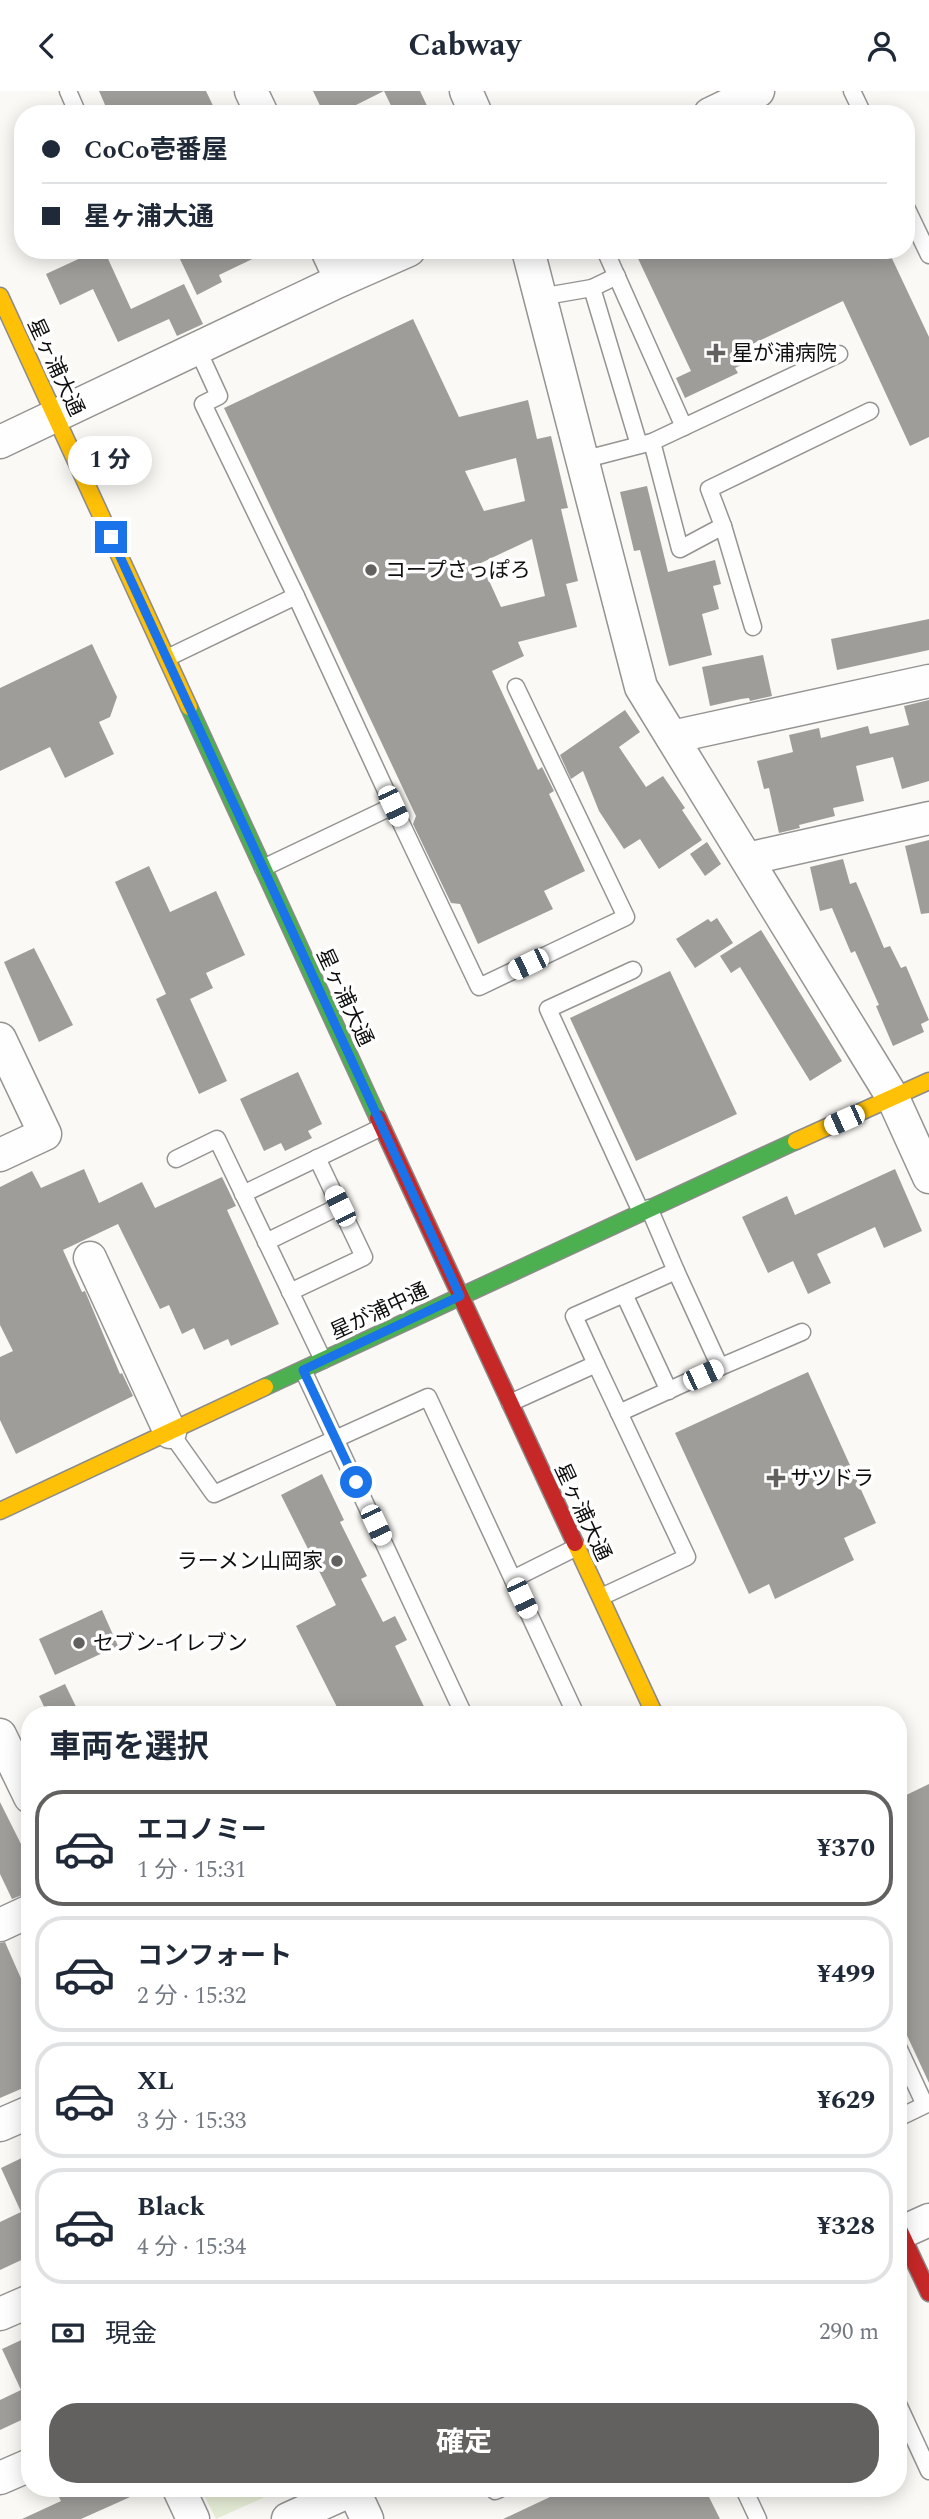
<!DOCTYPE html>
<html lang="ja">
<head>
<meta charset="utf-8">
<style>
	:root { --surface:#fff; --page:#f2f2f3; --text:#1f2937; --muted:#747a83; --line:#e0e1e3; --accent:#626160 }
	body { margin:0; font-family:Spectral,"Noto Sans JP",serif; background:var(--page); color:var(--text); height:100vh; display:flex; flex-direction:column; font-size:26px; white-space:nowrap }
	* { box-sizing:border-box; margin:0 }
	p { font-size:23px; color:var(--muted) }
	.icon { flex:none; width:38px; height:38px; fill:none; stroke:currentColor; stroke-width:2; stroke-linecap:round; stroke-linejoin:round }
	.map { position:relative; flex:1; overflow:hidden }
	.sheet { position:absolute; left:21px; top:1615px; width:886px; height:791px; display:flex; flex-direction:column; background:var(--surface); border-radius:28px; box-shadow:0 4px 18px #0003 }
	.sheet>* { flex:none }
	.hud { position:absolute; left:14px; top:14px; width:901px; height:154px; border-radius:28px; box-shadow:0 4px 18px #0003; display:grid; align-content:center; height:154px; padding:0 28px; background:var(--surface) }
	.end { position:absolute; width:32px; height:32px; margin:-16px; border:9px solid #1a73e8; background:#fff; box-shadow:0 0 0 4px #fff }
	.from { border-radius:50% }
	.bubble { position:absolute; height:49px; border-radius:24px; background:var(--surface); box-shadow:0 4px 18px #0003; font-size:23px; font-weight:700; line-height:49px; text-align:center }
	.car { position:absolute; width:21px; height:42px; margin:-21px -10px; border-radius:9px; box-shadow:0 0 5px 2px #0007; background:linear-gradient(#fff 24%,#345 0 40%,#fff 0 76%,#345 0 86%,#fff 0) }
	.hud b { display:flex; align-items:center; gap:24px; height:66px; font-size:26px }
	.hud b+b { border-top:2px solid var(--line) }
	.hud i { width:18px; height:18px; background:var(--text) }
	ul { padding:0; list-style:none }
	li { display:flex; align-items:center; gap:21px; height:116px; margin:0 14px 10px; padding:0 14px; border:4px solid var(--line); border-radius:28px }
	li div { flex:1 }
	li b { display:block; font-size:26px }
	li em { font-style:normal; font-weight:700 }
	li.active { border-color:var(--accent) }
	li>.icon { width:63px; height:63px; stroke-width:1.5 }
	h2 { padding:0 28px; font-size:32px; line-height:84px }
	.pay { display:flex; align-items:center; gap:18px; height:77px; padding:0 28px; font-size:26px }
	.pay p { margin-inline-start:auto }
	.button { display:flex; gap:14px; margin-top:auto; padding:14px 28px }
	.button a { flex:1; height:80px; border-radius:28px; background:var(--accent); color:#fff; font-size:28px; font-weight:700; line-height:80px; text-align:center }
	header { display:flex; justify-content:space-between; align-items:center; height:91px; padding:0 28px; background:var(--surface); font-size:32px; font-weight:700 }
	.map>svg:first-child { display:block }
	.green { fill:#e7eed7 }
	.building { fill:#9f9d9a; fill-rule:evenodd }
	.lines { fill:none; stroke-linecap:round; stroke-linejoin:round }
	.lane-casing { stroke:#959493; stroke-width:19 }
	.street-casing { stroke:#959493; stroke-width:35 }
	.fast-casing { stroke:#8c8b89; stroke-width:19 }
	.slow-casing { stroke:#8c8b89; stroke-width:19 }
	.jam-casing { stroke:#8c8b89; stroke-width:19 }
	.lane { stroke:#fefefe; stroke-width:16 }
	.street { stroke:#fefefe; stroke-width:32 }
	.fast { stroke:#4caf50; stroke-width:16 }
	.slow { stroke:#ffc107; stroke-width:16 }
	.jam { stroke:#c62828; stroke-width:16 }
	.route { stroke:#1a73e8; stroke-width:9 }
	.poi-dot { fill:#626160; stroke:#fff; stroke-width:2.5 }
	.labels { text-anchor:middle; stroke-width:7; stroke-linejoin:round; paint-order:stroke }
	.poi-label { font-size:21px; fill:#0f0f0f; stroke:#fff; text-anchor:start }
	.street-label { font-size:21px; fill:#0f0f0f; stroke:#fff }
</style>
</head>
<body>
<header><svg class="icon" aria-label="back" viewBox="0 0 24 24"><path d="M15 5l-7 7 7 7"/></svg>Cabway<svg class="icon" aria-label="person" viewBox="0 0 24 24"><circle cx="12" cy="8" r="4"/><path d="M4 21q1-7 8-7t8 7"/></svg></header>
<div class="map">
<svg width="929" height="2428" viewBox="0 0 929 2428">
	<rect width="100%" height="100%" fill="#fbf9f5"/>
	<polygon class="green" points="201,2398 283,2398 216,2428"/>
	<g class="building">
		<polygon points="99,0 206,0 217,23 109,23"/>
		<polygon points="313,0 420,0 431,23 395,23 384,0 338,23 324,23"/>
		<polygon points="98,159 104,159 131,218 184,193 203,233 177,245 169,228 118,251 93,198 60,214 46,183"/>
		<polygon points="195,159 271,159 219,184 222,191 197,204 179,166"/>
		<polygon points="634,159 888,159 929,246 929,346 910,355 843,210 746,256 752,269 735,277 738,282 685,307 676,287 691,280"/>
		<path d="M413,228L459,326L528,309L537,348L551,345L568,417L561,418L578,490L566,493L577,536L518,551L524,565L492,580L538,679L542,676L554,700L549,703L585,780L544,800L553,818L478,853L460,813L451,812L413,733L416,725L224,317ZM516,367L525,410L484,420L465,380ZM532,448L545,505L501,516L481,472Z"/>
		<polygon points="647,395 668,481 715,469 721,493 713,495 719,518 702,523 712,564 669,575 640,459 634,460 620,401"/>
		<polygon points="929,528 929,559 837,579 831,548"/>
		<polygon points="92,553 117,606 110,626 99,631 114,663 65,687 50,656 0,680 0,597"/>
		<polygon points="763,564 772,605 750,610 749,607 741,608 710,615 702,576"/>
		<polygon points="929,609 929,690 902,698 893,666 856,675 864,710 833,717 835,725 799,734 800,737 779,742 769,697 764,698 757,670 793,661 789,644 819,637 821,647 868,635 870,643 909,634 904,615"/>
		<polygon points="625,619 640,641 619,656 646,696 663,685 685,717 682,719 702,749 659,778 640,748 624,758 599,720 583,680 571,688 560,664"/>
		<polygon points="929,749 929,822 921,823 905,755"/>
		<polygon points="707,751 721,773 705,785 690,763"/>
		<polygon points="843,768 850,793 856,791 884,857 890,855 901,877 906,875 929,929 921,933 924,941 893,955 876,915 879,914 855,860 851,862 832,817 820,820 810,776"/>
		<polygon points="149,775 170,821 216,800 245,864 206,882 213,897 190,908 227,990 199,1003 156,908 166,903 115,791"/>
		<polygon points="717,827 733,852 695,877 676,848 708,828 711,831"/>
		<polygon points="761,839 842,970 810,990 740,876 731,882 720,865"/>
		<polygon points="34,857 73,934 39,951 4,871"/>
		<polygon points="670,880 737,1023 636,1070 570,927"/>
		<polygon points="298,981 322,1033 308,1040 312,1047 285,1060 281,1052 264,1060 240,1008"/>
		<polygon points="84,1078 99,1112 142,1091 155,1117 222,1086 236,1115 227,1119 279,1233 231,1255 228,1248 204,1259 194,1237 182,1243 169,1214 160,1218 118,1133 63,1159 82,1201 85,1200 120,1283 122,1282 133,1305 16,1363 0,1329 0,1266 13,1260 0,1234 0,1096 32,1080 41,1097"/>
		<polygon points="895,1078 922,1140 884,1157 875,1136 817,1163 831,1192 808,1203 793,1170 768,1182 742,1126 787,1105 795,1124"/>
		<polygon points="808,1281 876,1432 844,1447 854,1469 775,1508 769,1493 749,1503 675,1342"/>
		<polygon points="322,1383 344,1429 340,1431 367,1485 361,1488 383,1531 395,1525 407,1549 395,1555 428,1624 341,1624 296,1535 336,1514 281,1404"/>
		<polygon points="102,1519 118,1555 55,1584 39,1548"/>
		<polygon points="65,1593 80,1624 48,1624 39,1605"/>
		<polygon points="929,1693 929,1992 898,1925 898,1708"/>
		<polygon points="0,1711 30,1771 30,1801 12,1808 0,1783"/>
		<polygon points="5,1851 30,1908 30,1994 0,2007 0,1852"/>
		<polygon points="30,2063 30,2165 0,2179 0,2131 21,2121 1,2077"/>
		<polygon points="30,2245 30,2325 0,2339 0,2309 21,2299 2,2258"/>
		<polygon points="55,2398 148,2398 81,2428 22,2428 61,2410"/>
		<polygon points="567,2398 705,2398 720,2428 503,2428"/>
	</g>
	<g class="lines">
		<g class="lane-casing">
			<g id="lane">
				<polyline points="68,0 78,23"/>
				<polyline points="852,0 863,23"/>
				<polyline points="906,116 929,164"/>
				<polyline points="605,159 684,336"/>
				<polyline points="617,185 592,197 639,354"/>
				<polyline points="540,206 592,197"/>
				<polyline points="197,257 219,305 203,313 296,505"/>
				<polyline points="652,351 680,458 723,435 753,536"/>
				<polyline points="582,369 652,351 839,263"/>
				<polyline points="723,435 709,398 870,320"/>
				<polyline points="167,567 296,505 393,715 263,777"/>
				<polyline points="393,715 479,896 626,826 516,596"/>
				<polyline points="633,879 548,918 641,1121"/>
				<polyline points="176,1068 217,1048 323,1269"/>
				<polyline points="243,1103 382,1036"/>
				<polyline points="266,1151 340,1115"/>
				<polyline points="290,1201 364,1166 317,1067"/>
				<polyline points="624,1203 669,1300"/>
				<polyline points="596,1273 687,1466 601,1506"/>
				<polyline points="720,1276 802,1241"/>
				<polyline points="303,1279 464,1624"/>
				<polyline points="510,1312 596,1273 574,1225 676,1180 649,1117"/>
				<polyline points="619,1322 720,1276 676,1180"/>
				<polyline points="170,1341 214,1403 428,1306 576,1624"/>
				<polyline points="513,1488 577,1456"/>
				<polyline points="898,1956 925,2014 898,2027"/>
				<polyline points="898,2313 929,2380"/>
				<polyline points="494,2398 495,2400 500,2398"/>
				<polyline points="744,2398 758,2428"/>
			</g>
		</g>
		<g class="street-casing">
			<g id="street">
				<polyline points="251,0 262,23"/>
				<polyline points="466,0 476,23"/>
				<polyline points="710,23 758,0"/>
				<polyline points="327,159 341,189"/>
				<polyline points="528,159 641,596 893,1007 929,1086"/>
				<polyline points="0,351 341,189 409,159"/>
				<polyline points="672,646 929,590"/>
				<polyline points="747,768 929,727"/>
				<polyline points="0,948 45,1043 0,1064"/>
				<polyline points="90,1167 170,1341"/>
				<polyline points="0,1644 30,1706"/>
				<polyline points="0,1834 30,1820"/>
				<polyline points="0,2034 30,2021"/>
				<polyline points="898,2143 929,2129"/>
				<polyline points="0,2223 30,2210"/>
				<polyline points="0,2387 30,2374"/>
				<polyline points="179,2398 193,2428"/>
				<polyline points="353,2398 367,2428"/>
				<polyline points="288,2428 354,2398"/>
			</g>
		</g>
		<g class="fast-casing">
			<g id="fast">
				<polyline points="189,616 378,1027"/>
				<polyline points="265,1296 796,1050"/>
			</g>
		</g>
		<g class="slow-casing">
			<g id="slow">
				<polyline points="0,205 189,616"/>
				<polyline points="796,1050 929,990"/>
				<polyline points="0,1420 265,1296"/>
				<polyline points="575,1452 655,1624"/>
			</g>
		</g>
		<g class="jam-casing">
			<g id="jam">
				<polyline points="378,1027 575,1452"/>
				<polyline points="898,2136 929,2202"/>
			</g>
		</g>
		<use href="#lane" class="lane"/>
		<use href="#street" class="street"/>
		<use href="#fast" class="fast"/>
		<use href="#slow" class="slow"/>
		<use href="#jam" class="jam"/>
	</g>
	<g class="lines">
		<polyline class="route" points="111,446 460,1205 303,1279 356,1391"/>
	</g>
	<g class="poi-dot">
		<path d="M712.5 251.5h7v7h7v7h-7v7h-7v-7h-7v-7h7z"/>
		<circle cx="371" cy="479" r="7"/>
		<path d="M772.5 1376.5h7v7h7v7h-7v7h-7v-7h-7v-7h7z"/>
		<circle cx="337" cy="1470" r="7"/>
		<circle cx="79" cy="1552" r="7"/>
	</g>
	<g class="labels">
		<g class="poi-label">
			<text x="732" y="269">星が浦病院</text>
			<text x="385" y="486">コープさっぽろ</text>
			<text x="790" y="1394">サツドラ</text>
			<text x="323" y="1477" text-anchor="end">ラーメン山岡家</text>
			<text x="93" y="1559">セブン-イレブン</text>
		</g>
		<g class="street-label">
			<text transform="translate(56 276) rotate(65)" y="7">星ヶ浦大通</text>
			<text transform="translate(345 906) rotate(65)" y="7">星ヶ浦大通</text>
			<text transform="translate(379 1220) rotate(-25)" y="7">星が浦中通</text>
			<text transform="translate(583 1421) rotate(65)" y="7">星ヶ浦大通</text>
		</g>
	</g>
</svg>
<i class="end from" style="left:356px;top:1391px"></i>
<i class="end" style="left:111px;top:446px"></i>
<div class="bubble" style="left:68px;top:345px;width:84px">1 分</div>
<i class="car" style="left:393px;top:715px;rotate:155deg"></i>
<i class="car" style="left:528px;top:873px;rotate:244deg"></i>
<i class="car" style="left:844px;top:1029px;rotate:246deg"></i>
<i class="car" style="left:340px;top:1115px;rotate:334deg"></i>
<i class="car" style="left:703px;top:1284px;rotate:65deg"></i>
<i class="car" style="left:376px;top:1434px;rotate:155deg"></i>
<i class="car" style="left:522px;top:1507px;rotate:155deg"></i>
<div class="hud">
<b><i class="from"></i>CoCo壱番屋</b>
<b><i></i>星ヶ浦大通</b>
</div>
<section class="sheet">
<h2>車両を選択</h2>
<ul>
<li class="active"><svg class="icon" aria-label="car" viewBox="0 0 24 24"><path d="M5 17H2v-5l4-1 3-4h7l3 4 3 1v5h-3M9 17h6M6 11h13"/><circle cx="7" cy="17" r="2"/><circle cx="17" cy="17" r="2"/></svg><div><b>エコノミー</b><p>1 分 · 15:31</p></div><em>¥370</em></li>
<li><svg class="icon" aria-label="car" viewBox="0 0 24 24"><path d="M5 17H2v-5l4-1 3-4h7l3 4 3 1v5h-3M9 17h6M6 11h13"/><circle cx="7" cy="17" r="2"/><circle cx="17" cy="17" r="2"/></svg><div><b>コンフォート</b><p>2 分 · 15:32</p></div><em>¥499</em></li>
<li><svg class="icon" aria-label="car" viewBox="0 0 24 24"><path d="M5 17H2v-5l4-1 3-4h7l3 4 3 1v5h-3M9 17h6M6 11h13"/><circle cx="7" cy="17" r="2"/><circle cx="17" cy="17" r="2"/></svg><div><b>XL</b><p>3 分 · 15:33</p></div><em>¥629</em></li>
<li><svg class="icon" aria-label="car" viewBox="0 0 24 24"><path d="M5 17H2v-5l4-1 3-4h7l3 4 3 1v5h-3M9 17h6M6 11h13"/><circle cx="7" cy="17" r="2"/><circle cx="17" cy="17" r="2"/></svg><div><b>Black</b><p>4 分 · 15:34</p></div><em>¥328</em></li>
</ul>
<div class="pay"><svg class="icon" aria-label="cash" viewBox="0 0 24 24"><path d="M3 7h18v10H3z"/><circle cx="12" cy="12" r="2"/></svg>現金<p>290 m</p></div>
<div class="button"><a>確定</a></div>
</section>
</div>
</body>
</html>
